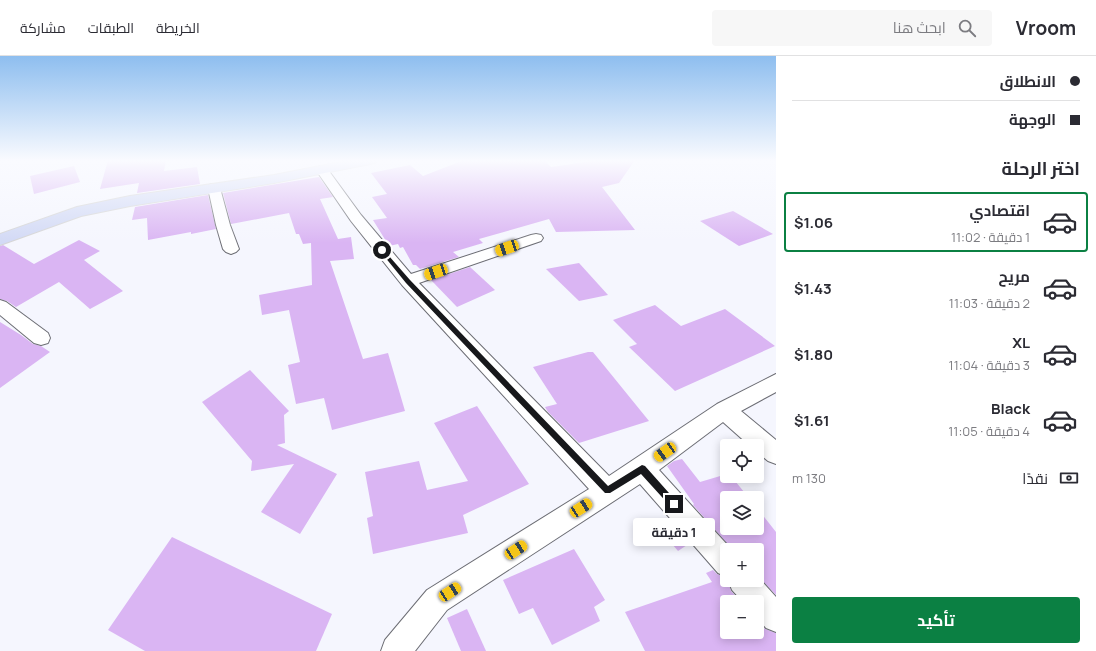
<!DOCTYPE html>
<html lang="ar">
<head>
<meta charset="utf-8">
<style>
	:root { --surface:#fff; --page:#f7f7f7; --text:#2b2b33; --muted:#7c7c81; --line:#e1e1e2; --accent:#0b8043 }
	body { margin:0; font-family:Manrope,Cairo,sans-serif; background:var(--page); color:var(--text); direction:rtl; height:100vh; display:flex; flex-direction:column; font-size:15px; white-space:nowrap }
	* { box-sizing:border-box; margin:0 }
	p { font-size:13px; color:var(--muted) }
	.icon { flex:none; width:22px; height:22px; fill:none; stroke:currentColor; stroke-width:2; stroke-linecap:round; stroke-linejoin:round }
	.map { position:relative; flex:1; overflow:hidden; direction:ltr }
	.panel { display:flex; flex-direction:column; background:var(--surface); width:320px }
	.panel>* { flex:none }
	.guide { display:grid; align-content:center; height:88px; padding:0 16px; background:var(--surface) }
	.controls { position:absolute; left:720px; top:383px; display:grid; gap:8px }
	.controls a { display:grid; place-items:center; width:44px; height:44px; border-radius:4px; background:var(--surface); box-shadow:0 2px 10px #0003; font-size:20px }
	.end { position:absolute; width:18px; height:18px; margin:-9px; border:5px solid #17181b; background:#fff; box-shadow:0 0 0 2px #fff }
	.from { border-radius:50% }
	.bubble { position:absolute; height:28px; border-radius:4px; background:var(--surface); box-shadow:0 2px 10px #0003; font-size:13px; font-weight:700; line-height:28px; text-align:center; direction:rtl }
	.car { position:absolute; width:12px; height:24px; margin:-12px -6px; border-radius:5px; box-shadow:0 0 3px 1px #0007; background:linear-gradient(#f5c518 24%,#345 0 40%,#f5c518 0 76%,#345 0 86%,#f5c518 0) }
	.guide b { display:flex; align-items:center; gap:14px; height:38px; font-size:15px }
	.guide b+b { border-top:1px solid var(--line) }
	.guide i { width:10px; height:10px; background:var(--text) }
	ul { padding:0; list-style:none }
	li { display:flex; align-items:center; gap:12px; height:60px; margin:0 8px 6px; padding:0 8px; border:2px solid transparent; border-radius:4px }
	li div { flex:1 }
	li b { display:block; font-size:15px }
	li em { font-style:normal; font-weight:700 }
	li.selected { border-color:var(--accent) }
	li>.icon { width:36px; height:36px; stroke-width:1.5 }
	h2 { padding:0 16px; font-size:18px; line-height:48px }
	.pay { display:flex; align-items:center; gap:10px; height:44px; padding:0 16px; font-size:15px }
	.pay p { margin-inline-start:auto }
	.cta { display:flex; gap:8px; margin-top:auto; padding:8px 16px }
	.cta a { flex:1; height:46px; border-radius:4px; background:var(--accent); color:#fff; font-size:16px; font-weight:700; line-height:46px; text-align:center }
	header { display:flex; align-items:center; gap:24px; box-sizing:border-box; height:56px; padding:0 20px; background:var(--surface); border-bottom:1px solid var(--line) }
	header strong { font-size:19px }
	nav { display:flex; gap:22px; margin-inline-start:auto; font-size:14px }
	.search { width:280px; height:36px; background:var(--page); display:flex; align-items:center; gap:10px; box-sizing:border-box; padding:0 14px; border-radius:4px; color:var(--muted); font-size:15px }
	main { display:flex; flex:1; min-height:0 }
	.map>svg:first-child { display:block }
	.building { fill:#dab5f3 }
	.lines { fill:none; stroke-linecap:round; stroke-linejoin:round }
	.street-casing { stroke:#6c6d74; stroke-width:2 }
	.primary-casing { stroke:#d5d5d6; stroke-width:2 }
	.street { fill:#fff; fill-rule:evenodd }
	.primary { fill:#d2d9f5; fill-rule:evenodd }
	.route { fill:#17181b }
</style>
</head>
<body>
<header>
<strong>Vroom</strong>
<div class="search"><svg class="icon" aria-label="search" viewBox="0 0 24 24"><circle cx="10" cy="10" r="6"/><path d="M15 15l6 6"/></svg>ابحث هنا</div>
<nav><a>الخريطة</a><a>الطبقات</a><a>مشاركة</a></nav>
</header>
<main>
<section class="panel">
<div class="guide">
<b><i class="from"></i>الانطلاق</b>
<b><i></i>الوجهة</b>
</div>
<h2>اختر الرحلة</h2>
<ul>
<li class="selected"><svg class="icon" aria-label="car" viewBox="0 0 24 24"><path d="M5 17H2v-5l4-1 3-4h7l3 4 3 1v5h-3M9 17h6M6 11h13"/><circle cx="7" cy="17" r="2"/><circle cx="17" cy="17" r="2"/></svg><div><b>اقتصادي</b><p>1 دقيقة · 11:02</p></div><em>$1.06</em></li>
<li><svg class="icon" aria-label="car" viewBox="0 0 24 24"><path d="M5 17H2v-5l4-1 3-4h7l3 4 3 1v5h-3M9 17h6M6 11h13"/><circle cx="7" cy="17" r="2"/><circle cx="17" cy="17" r="2"/></svg><div><b>مريح</b><p>2 دقيقة · 11:03</p></div><em>$1.43</em></li>
<li><svg class="icon" aria-label="car" viewBox="0 0 24 24"><path d="M5 17H2v-5l4-1 3-4h7l3 4 3 1v5h-3M9 17h6M6 11h13"/><circle cx="7" cy="17" r="2"/><circle cx="17" cy="17" r="2"/></svg><div><b>XL</b><p>3 دقيقة · 11:04</p></div><em>$1.80</em></li>
<li><svg class="icon" aria-label="car" viewBox="0 0 24 24"><path d="M5 17H2v-5l4-1 3-4h7l3 4 3 1v5h-3M9 17h6M6 11h13"/><circle cx="7" cy="17" r="2"/><circle cx="17" cy="17" r="2"/></svg><div><b>Black</b><p>4 دقيقة · 11:05</p></div><em>$1.61</em></li>
</ul>
<div class="pay"><svg class="icon" aria-label="cash" viewBox="0 0 24 24"><path d="M3 7h18v10H3z"/><circle cx="12" cy="12" r="2"/></svg>نقدًا<p>130 m</p></div>
<div class="cta"><a>تأكيد</a></div>
</section>
<div class="map">
<svg width="776" height="595" viewBox="0 0 776 595">
	<rect width="100%" height="100%" fill="#f5f6fe"/>
	<g class="building">
		<polygon points="108,104 166,104 164,115 197,111 200,128 137,137 139,127 100,133"/>
		<polygon points="464,104 544,104 551,111 599,104 635,104 619,127 602,131 635,174 556,176 549,163 479,183 483,187 453,196 459,201 420,213 416,209 413,209 403,191 400,192 398,188 389,190 373,164 387,162 372,141 387,138 371,117 410,109 423,120"/>
		<polygon points="74,110 80,126 34,138 30,120"/>
		<polygon points="319,121 333,141 320,143 338,183 351,181 354,203 330,205 363,303 388,297 405,355 332,374 324,342 296,348 288,309 300,306 289,254 262,259 259,239 312,229 311,187 303,188 299,178 296,178 289,157 231,168 223,137"/>
		<polygon points="208,139 216,173 191,178 191,176 148,184 147,162 132,164 135,151"/>
		<polygon points="733,155 773,178 739,190 700,165"/>
		<polygon points="79,184 100,195 84,204 123,235 90,253 59,226 16,251 7,245 0,243 0,190 3,189 34,208"/>
		<polygon points="579,207 608,239 579,245 546,213"/>
		<polygon points="470,211 495,234 457,251 431,224"/>
		<polygon points="655,249 681,270 725,253 775,290 675,335 629,291 637,288 613,264"/>
		<polygon points="0,266 21,279 33,288 41,290 50,296 0,332"/>
		<polygon points="588,296 593,296 649,365 579,387 548,356 545,351 557,348 533,311"/>
		<polygon points="250,314 289,355 284,359 285,387 277,389 337,418 300,478 261,456 294,408 251,415 252,405 202,346"/>
		<polygon points="477,350 529,428 463,459 468,477 373,498 367,462 373,460 365,416 419,405 427,434 468,425 434,367"/>
		<polygon points="682,403 700,426 727,418 727,420 731,420 749,442 727,442 727,472 757,472 757,452 776,476 776,539 757,519 757,494 733,494 693,449 694,448 667,410 674,405"/>
		<polygon points="669,463 690,487 678,495 657,470"/>
		<polygon points="172,481 332,558 316,595 145,595 108,574"/>
		<polygon points="574,493 605,544 594,551 600,565 552,589 533,552 519,558 503,524"/>
		<polygon points="713,514 717,518 727,522 731,535 741,546 727,546 727,576 757,576 757,564 765,573 776,577 776,595 645,595 625,556 712,526 706,517"/>
		<polygon points="467,553 486,595 461,595 447,562"/>
	</g>
	<g class="lines">
		<g class="street-casing">
			<g id="street">
				<polygon points="322,110 326,111 361,159 411,218 531,179 536,178 541,179 543,182 541,185 419,227 609,420 717,348 776,318 776,336 741,355 776,384 776,408 768,405 757,396 757,390 750,390 723,366 659,414 732,494 727,494 727,521 718,517 640,428 447,554 415,595 381,595 385,584 427,534 589,433 402,229 351,165 316,114 318,111"/>
				<polygon points="214,128 219,129 220,132 230,169 239,193 236,196 231,198 226,196 223,193 216,169 208,132 209,129"/>
				<polygon points="0,244 6,246 48,277 50,282 48,287 41,289 34,287 0,259"/>
				<polygon points="757,520 776,541 776,576 766,572 757,562 757,546 743,546 732,534 728,524 757,524"/>
			</g>
		</g>
		<g class="primary-casing">
			<polygon id="primary" points="351,104 377,104 375,107 370,108 274,127 130,150 81,160 0,189 0,178 77,151 130,140 274,119"/>
		</g>
		<use href="#street" class="street"/>
		<use href="#primary" class="primary"/>
	</g>
	<linearGradient id="sky" x2="0" y2="1"><stop stop-color="#8ebeef"/><stop offset="0.56" stop-color="#fafbff"/><stop offset="1" stop-color="#fafbff" stop-opacity="0"/></linearGradient>
	<rect width="776" height="187" fill="url(#sky)"/>
	<polygon class="route" points="382,192 410,224 608,430 642,409 645,410 677,446 678,448 677,451 674,453 671,451 641,418 610,437 605,437 406,227 380,195 379,194"/>
</svg>
<div class="controls">
<a><svg class="icon" aria-label="locate" viewBox="0 0 24 24"><circle cx="12" cy="12" r="6"/><path d="M12 2v4M12 18v4M2 12h4M18 12h4"/></svg></a>
<a><svg class="icon" aria-label="layers" viewBox="0 0 24 24"><path d="M12 4l9 5-9 5-9-5zM3 14l9 5 9-5"/></svg></a>
<a>+</a>
<a>−</a>
</div>
<i class="end from" style="left:382px;top:194px"></i>
<i class="end" style="left:674px;top:448px"></i>
<div class="bubble" style="left:633px;top:462px;width:82px">1 دقيقة</div>
<i class="car" style="left:507px;top:192px;rotate:251deg"></i>
<i class="car" style="left:436px;top:216px;rotate:251deg"></i>
<i class="car" style="left:665px;top:396px;rotate:235deg"></i>
<i class="car" style="left:581px;top:452px;rotate:57deg"></i>
<i class="car" style="left:516px;top:494px;rotate:57deg"></i>
<i class="car" style="left:450px;top:536px;rotate:57deg"></i>
</div>
</main>
</body>
</html>
